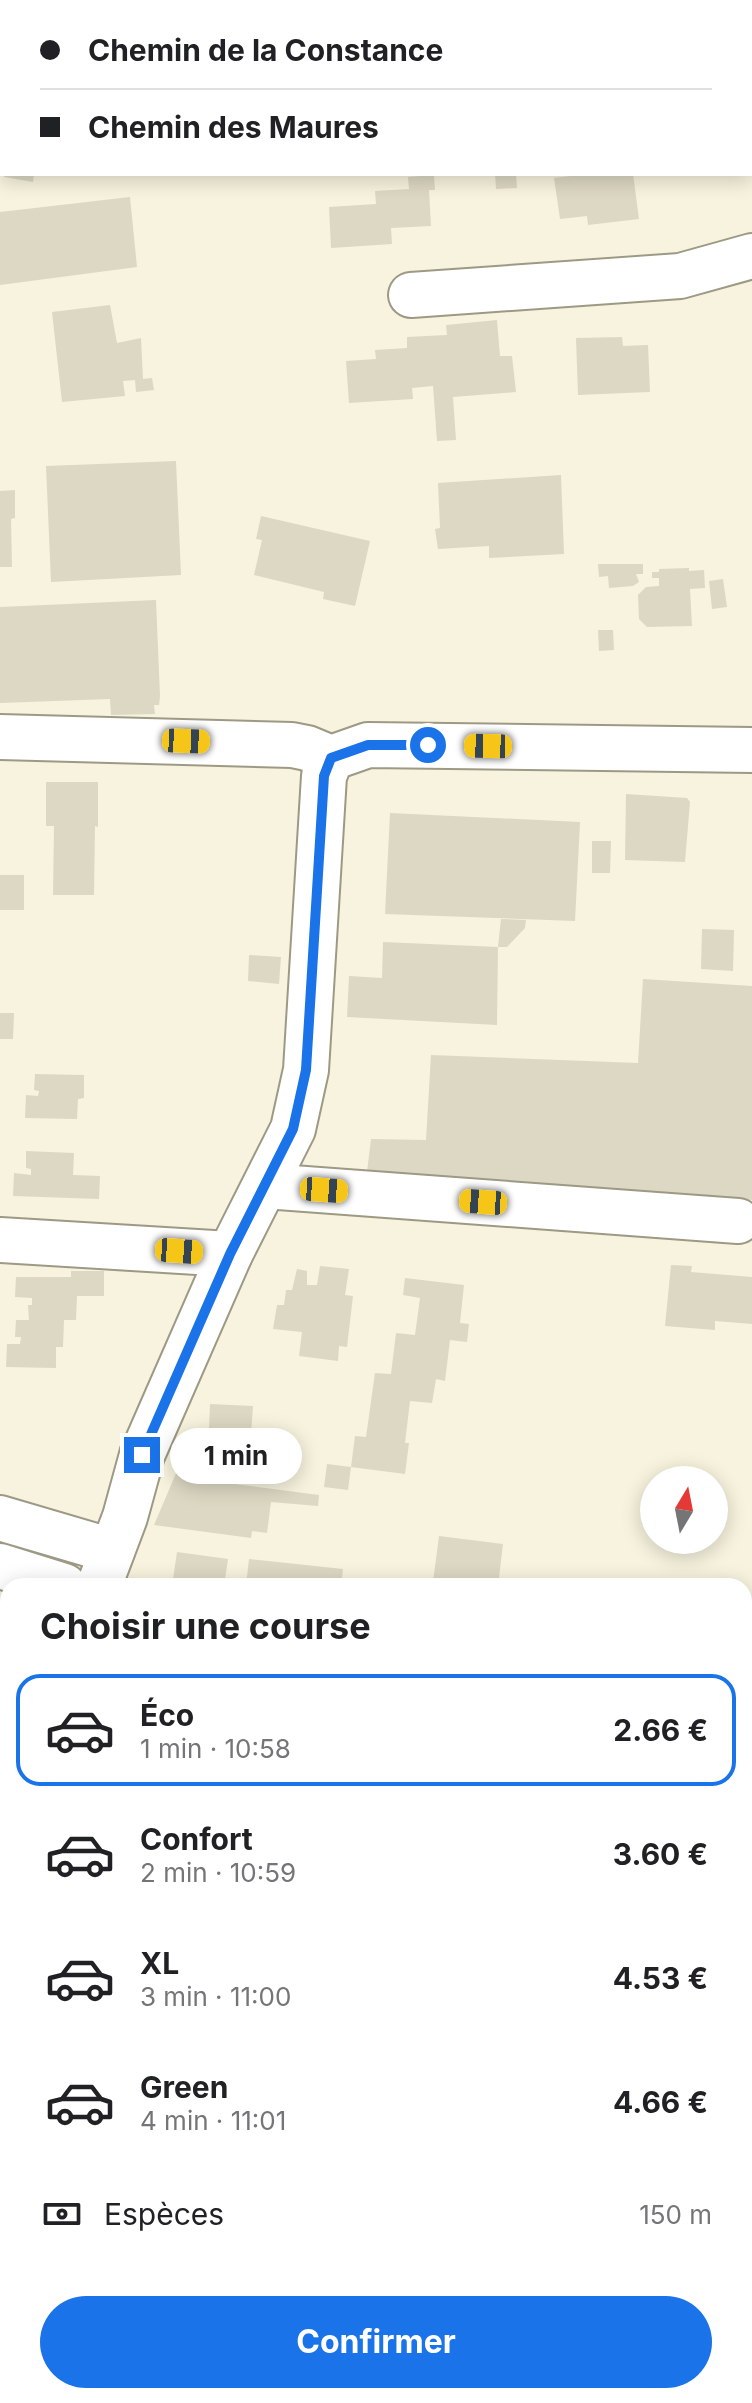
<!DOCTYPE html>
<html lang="fr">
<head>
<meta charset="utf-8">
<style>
	:root { --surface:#fff; --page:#f2f2f2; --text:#202124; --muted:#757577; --line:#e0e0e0; --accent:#1a73e8 }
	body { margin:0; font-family:Inter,sans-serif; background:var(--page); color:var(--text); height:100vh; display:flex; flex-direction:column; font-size:30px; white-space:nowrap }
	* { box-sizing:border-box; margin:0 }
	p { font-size:26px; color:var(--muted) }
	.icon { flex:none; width:44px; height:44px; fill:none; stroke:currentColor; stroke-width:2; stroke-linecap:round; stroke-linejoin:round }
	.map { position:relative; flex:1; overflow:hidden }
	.sheet { position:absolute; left:0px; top:1578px; width:752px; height:826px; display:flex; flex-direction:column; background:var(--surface); border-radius:24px 24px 0 0; box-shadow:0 4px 20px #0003 }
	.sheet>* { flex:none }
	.guide { position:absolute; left:0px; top:0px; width:752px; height:176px; box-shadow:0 4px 20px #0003; display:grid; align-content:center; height:176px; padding:0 40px; background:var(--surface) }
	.needle { width:52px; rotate:10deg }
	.buttons { position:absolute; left:640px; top:1466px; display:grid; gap:16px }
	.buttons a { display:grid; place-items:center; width:88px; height:88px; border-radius:50%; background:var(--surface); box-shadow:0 4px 20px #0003; font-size:40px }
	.end { position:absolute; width:36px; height:36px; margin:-18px; border:10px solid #1a73e8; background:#fff; box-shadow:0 0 0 4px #fff }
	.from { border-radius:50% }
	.bubble { position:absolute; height:56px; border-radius:28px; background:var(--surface); box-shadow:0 4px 20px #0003; font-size:26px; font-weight:700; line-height:56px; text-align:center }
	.car { position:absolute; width:24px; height:48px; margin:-24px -12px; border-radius:10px; box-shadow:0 0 6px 2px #0007; background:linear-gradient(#f5c518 24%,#345 0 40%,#f5c518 0 76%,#345 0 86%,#f5c518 0) }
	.guide b { display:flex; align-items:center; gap:28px; height:76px; font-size:30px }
	.guide b+b { border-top:2px solid var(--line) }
	.guide i { width:20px; height:20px; background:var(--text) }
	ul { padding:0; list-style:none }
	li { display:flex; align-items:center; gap:24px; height:112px; margin:0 16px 12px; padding:0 24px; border:4px solid transparent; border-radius:24px }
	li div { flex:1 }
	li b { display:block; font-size:30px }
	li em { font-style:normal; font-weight:700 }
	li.active { border-color:var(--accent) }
	li>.icon { width:72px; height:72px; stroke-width:1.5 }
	h2 { padding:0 40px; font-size:36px; line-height:96px }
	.pay { display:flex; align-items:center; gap:20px; height:88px; padding:0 40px; font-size:30px }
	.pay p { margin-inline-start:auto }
	.button { display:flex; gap:16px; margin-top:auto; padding:16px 40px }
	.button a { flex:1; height:92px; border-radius:48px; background:var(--accent); color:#fff; font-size:32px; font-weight:700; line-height:92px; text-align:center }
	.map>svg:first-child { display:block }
	.built { fill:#f1ebce }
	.building { fill:#dcd8c3 }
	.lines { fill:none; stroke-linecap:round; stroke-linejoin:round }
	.minor-casing { stroke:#9d9985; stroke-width:48 }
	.path { stroke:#8b887a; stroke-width:5; stroke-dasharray:4 6; stroke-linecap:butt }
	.minor { stroke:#fff; stroke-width:44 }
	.route { stroke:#1a73e8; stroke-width:10 }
</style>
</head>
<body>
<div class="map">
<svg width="752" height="2403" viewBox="0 0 752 2403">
	<rect width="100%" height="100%" fill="#f7f3de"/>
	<polygon class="built" points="8,1894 8,2290 0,2353 0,1908"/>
	<g class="building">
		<polygon points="4,174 34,174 33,182 4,177"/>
		<polygon points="495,174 516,174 517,188 496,189"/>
		<polygon points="587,174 633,174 639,219 588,225 587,216 560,219 554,178"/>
		<polygon points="434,175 435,190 429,190 431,226 391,228 392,244 331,248 329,207 376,204 375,191 409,189 408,177"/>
		<polygon points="130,197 137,267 0,285 0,212"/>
		<polygon points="110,305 117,343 141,338 143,379 152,378 154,390 136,392 135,380 123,381 125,396 62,402 52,312"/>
		<polygon points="497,320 500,356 512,356 516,392 453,397 456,440 437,441 433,386 412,388 413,399 349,403 346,361 376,359 375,350 407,348 407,337 447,335 446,325"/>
		<polygon points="622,337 623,346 648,345 650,392 578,395 576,338"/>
		<polygon points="176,461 181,575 51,582 46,466"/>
		<polygon points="561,475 564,554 489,558 489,546 438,549 435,529 440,528 438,483"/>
		<polygon points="15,490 15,518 11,519 12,567 0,567 0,491"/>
		<polygon points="261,516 370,541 355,606 323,599 324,592 254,575 262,540 256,539"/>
		<polygon points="598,564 643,564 643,574 636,574 639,582 633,586 609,588 608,576 599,577"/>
		<polygon points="689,568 689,571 704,570 705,588 690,589 692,626 647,627 639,619 638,595 646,587 659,586 659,578 652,578 652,572 659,572 659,569"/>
		<polygon points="723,579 727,607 712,609 709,581"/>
		<polygon points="156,600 160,696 159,705 154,705 155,714 111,715 110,699 0,703 0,607"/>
		<polygon points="598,630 613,630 614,650 599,651"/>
		<polygon points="46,782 98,782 98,827 95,826 94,895 53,895 54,826 46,826"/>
		<polygon points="626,794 687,798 690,802 685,862 625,860"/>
		<polygon points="390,813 580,822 575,921 385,914"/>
		<polygon points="592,841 611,841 610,873 592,873"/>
		<rect x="0" y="875" width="24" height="35"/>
		<polygon points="501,919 526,920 525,928 507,947 498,947"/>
		<polygon points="702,929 734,930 733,971 701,969"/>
		<polygon points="383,942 498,947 497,1025 347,1017 349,976 382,978"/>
		<polygon points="249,955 281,957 279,984 248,981"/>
		<polygon points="643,979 752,986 752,1200 367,1172 371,1139 426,1140 431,1055 638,1063"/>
		<polygon points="0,1013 14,1013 13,1039 0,1039"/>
		<polygon points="35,1074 84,1075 84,1098 78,1099 77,1119 25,1118 26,1095 38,1096 39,1091 34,1090"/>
		<polygon points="26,1151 74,1153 73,1175 100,1176 99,1199 13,1196 14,1173 31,1175 31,1169 26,1168"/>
		<polygon points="671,1265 692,1266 691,1272 752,1277 752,1324 715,1321 715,1330 665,1326"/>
		<polygon points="320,1266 349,1269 345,1295 353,1296 347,1347 339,1346 338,1361 299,1356 302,1332 273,1329 277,1305 284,1305 286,1290 292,1290 297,1269 307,1271 307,1285 317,1285"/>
		<polygon points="71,1271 104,1271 104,1296 77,1296 76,1320 64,1320 63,1347 56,1347 56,1368 6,1367 7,1344 20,1344 21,1337 15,1337 16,1320 29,1320 28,1305 32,1305 32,1298 15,1297 16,1277 71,1277"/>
		<polygon points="405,1278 464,1285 460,1323 469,1324 467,1342 450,1340 445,1381 436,1379 432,1403 410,1401 405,1443 409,1443 405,1474 351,1467 348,1490 324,1487 327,1464 351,1467 355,1436 366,1437 375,1373 391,1374 396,1333 415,1335 420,1298 403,1295"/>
		<polygon points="210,1404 253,1406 249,1462 201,1459 201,1452 208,1453"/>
		<polygon points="177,1471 213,1476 212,1481 319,1495 318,1506 271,1502 267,1533 252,1531 251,1538 154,1525"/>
		<polygon points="439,1536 503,1544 498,1586 433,1582"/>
		<polygon points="177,1552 228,1559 224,1586 172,1586"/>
		<polygon points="249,1559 343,1569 341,1586 246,1586"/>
		<polygon points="749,1613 752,1613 752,1689 744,1688 744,1651"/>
		<polygon points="67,2396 166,2396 159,2403 73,2403 67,2402"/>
	</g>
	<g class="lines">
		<g class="minor-casing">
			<g id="minor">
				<polyline points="411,295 680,276 752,256"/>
				<polyline points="0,737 292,745 307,748 331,758 368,745 752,750"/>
				<polyline points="265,1186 738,1221"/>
				<polyline points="0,1240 230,1254"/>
				<polyline points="0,1518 112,1551"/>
				<polyline points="0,1566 64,1586"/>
				<polyline points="99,1586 125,1517 142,1455 230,1254 293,1129 306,1070 324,776 331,758"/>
				<polyline points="0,1830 8,1816"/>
				<polyline points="744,2140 752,2139"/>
				<polyline points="30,2403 31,2396"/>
			</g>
		</g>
		<polyline class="path" points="568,2403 630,2396"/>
		<use href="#minor" class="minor"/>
	</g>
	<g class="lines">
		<polyline class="route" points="142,1455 230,1254 293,1129 306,1070 324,776 331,758 368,745 428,745"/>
	</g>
</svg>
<div class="buttons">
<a><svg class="needle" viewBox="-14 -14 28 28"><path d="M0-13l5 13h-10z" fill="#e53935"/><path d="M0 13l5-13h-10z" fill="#757577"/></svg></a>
</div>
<i class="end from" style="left:428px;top:745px"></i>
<i class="end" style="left:142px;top:1455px"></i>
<div class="bubble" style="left:170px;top:1428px;width:132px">1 min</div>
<i class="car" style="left:186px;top:741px;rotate:92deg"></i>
<i class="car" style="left:488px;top:746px;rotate:271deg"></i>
<i class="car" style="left:324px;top:1190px;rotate:94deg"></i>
<i class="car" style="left:483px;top:1202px;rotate:274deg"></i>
<i class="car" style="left:179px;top:1251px;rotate:94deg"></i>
<div class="guide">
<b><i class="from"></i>Chemin de la Constance</b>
<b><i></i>Chemin des Maures</b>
</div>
<section class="sheet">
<h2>Choisir une course</h2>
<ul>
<li class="active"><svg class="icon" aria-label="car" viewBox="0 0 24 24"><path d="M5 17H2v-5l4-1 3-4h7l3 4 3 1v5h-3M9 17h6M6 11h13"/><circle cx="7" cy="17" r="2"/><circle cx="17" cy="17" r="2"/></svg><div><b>Éco</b><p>1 min · 10:58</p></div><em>2.66 €</em></li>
<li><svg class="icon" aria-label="car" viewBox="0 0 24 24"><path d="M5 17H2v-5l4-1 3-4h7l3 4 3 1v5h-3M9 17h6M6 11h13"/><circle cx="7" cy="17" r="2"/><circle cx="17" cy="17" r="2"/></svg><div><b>Confort</b><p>2 min · 10:59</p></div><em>3.60 €</em></li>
<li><svg class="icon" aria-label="car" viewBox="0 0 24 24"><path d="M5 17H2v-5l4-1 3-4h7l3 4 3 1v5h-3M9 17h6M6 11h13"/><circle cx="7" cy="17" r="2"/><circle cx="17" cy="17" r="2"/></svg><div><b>XL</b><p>3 min · 11:00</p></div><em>4.53 €</em></li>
<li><svg class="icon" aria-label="car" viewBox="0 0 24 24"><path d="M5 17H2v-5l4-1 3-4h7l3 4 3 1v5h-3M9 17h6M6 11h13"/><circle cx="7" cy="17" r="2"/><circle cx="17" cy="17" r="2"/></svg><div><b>Green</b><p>4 min · 11:01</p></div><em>4.66 €</em></li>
</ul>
<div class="pay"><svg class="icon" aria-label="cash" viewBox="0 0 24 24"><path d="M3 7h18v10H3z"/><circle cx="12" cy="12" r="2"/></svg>Espèces<p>150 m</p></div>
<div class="button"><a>Confirmer</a></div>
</section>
</div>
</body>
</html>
